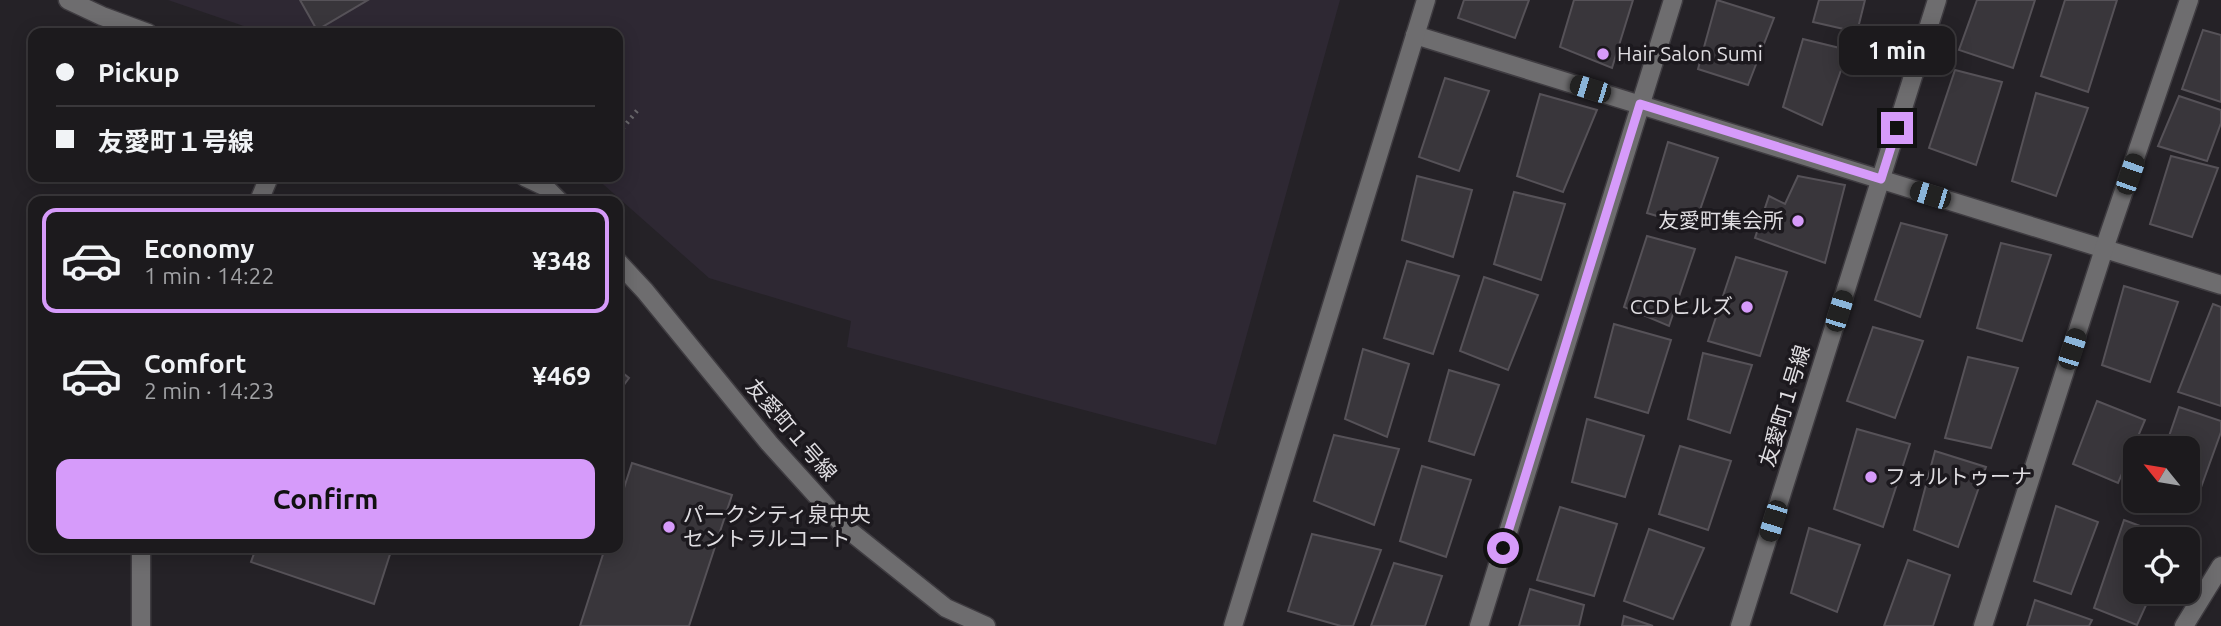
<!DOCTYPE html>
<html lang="en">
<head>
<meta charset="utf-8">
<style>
	:root { --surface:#1c1a1d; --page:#252326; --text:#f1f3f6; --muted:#a0a1a4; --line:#3a383b; --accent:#d69bfa }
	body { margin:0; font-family:Ubuntu,"Noto Sans JP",sans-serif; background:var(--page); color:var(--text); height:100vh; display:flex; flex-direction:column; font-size:26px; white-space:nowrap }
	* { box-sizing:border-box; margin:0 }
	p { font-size:23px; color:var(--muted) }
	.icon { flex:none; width:38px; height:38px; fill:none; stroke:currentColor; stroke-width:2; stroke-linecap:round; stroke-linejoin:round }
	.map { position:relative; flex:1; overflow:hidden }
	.side { position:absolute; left:28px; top:196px; width:595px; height:357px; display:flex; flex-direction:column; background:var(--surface); border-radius:14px; box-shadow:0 4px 18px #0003,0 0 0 2px var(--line) }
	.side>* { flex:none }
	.banner { position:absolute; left:28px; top:28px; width:595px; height:154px; border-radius:14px; box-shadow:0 4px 18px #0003,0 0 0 2px var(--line); display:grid; align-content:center; height:154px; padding:0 28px; background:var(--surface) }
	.needle { width:46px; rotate:300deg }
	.controls { position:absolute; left:2123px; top:436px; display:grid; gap:14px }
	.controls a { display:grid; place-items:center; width:77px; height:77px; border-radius:14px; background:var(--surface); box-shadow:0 4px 18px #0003,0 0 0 2px var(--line); font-size:35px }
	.end { position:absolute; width:32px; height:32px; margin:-16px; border:9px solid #d69bfa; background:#111; box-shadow:0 0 0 4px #111 }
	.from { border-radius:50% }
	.bubble { position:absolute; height:49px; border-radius:14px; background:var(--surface); box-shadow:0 4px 18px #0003,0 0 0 2px var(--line); font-size:23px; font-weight:700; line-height:49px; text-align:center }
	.car { position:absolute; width:21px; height:42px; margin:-21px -10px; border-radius:9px; box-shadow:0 0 5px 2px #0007; background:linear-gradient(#222 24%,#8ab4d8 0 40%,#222 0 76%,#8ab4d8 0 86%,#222 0) }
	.banner b { display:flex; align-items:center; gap:24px; height:66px; font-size:26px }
	.banner b+b { border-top:2px solid var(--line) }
	.banner i { width:18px; height:18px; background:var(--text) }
	ul { padding:12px 0 0; list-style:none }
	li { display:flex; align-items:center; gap:21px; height:105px; margin:0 14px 10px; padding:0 14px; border:4px solid transparent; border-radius:14px }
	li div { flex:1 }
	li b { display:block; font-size:26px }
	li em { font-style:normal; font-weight:700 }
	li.selected { border-color:var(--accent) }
	li>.icon { width:63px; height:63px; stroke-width:1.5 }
	.action { display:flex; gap:14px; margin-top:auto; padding:14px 28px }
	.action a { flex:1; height:80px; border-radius:14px; background:var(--accent); color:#111; font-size:28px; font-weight:700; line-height:80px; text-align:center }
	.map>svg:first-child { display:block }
	.built { fill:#2e2833 }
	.building { fill:#39363b; stroke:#565258; stroke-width:2 }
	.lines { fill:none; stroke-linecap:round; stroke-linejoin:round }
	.minor-casing { stroke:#3f3c41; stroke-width:21 }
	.path { stroke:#6a686c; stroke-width:4.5; stroke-dasharray:2 5; stroke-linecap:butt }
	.minor { stroke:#6e6d6f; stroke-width:18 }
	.route { stroke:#d69bfa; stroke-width:9 }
	.poi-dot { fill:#d69bfa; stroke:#1c191e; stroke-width:2.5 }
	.labels { text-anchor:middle; stroke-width:7; stroke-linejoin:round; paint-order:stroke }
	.poi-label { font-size:21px; fill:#dfdde1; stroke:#1c191e; text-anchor:start }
	.street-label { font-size:21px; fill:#dfdde1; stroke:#1c191e }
</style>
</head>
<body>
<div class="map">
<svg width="2221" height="626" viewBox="0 0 2221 626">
	<rect width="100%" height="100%" fill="#252227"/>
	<polygon class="built" points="168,0 1340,0 1216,445 847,347 851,321 709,278 595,177 618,177 618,33 264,33"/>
	<g class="building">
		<polygon points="300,0 368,0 317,30"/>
		<polygon points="1464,0 1529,0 1515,38 1458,18"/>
		<polygon points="1574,0 1633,0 1612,68 1560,47"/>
		<polygon points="1717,0 1774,18 1748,85 1698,69"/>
		<polygon points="1819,0 1865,0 1857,32 1813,22"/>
		<polygon points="1977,0 2035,0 2013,68 1959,50"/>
		<polygon points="2065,0 2117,0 2088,92 2041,76"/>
		<polygon points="2203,30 2221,35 2221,102 2182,89"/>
		<polygon points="1803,39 1848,50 1822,125 1783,107"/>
		<polygon points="1955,70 2002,82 1976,165 1929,148"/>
		<polygon points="1445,78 1489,91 1459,171 1419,157"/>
		<polygon points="2036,93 2088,108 2056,196 2012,181"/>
		<polygon points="1540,94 1597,110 1563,192 1517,176"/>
		<polygon points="2179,96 2221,110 2221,123 2207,161 2158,146"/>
		<polygon points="1668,142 1718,158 1694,227 1647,213"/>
		<polygon points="2171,156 2218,168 2192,237 2150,224"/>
		<polygon points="1417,176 1472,190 1453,257 1402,240"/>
		<polygon points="1798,176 1845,185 1825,263 1755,238 1769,196 1785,204"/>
		<polygon points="1514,192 1565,204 1541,280 1494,264"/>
		<polygon points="1901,223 1947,235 1920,317 1875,300"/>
		<polygon points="1647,236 1695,249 1669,326 1624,307"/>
		<polygon points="2001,243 2051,255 2022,341 1977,328"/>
		<polygon points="1736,257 1787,272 1760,356 1708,341"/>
		<polygon points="1407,261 1459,276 1433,354 1384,338"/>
		<polygon points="1484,277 1538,295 1508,370 1460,351"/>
		<polygon points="2124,286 2178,302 2150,382 2102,365"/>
		<polygon points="2213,304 2221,307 2221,406 2178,392"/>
		<polygon points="1614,324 1671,340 1648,413 1595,397"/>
		<polygon points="1873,327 1923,341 1895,418 1847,401"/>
		<polygon points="1363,349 1409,364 1387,437 1345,419"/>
		<polygon points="1703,353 1752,365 1730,433 1688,419"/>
		<polygon points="1968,357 2018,368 1991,448 1945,438"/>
		<polygon points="618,369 629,378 618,393"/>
		<polygon points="1449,370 1499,385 1474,455 1429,441"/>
		<polygon points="2097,401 2145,420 2118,483 2073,464"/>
		<polygon points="2179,407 2221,421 2221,432 2195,504 2186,500 2188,448 2165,448"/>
		<polygon points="1587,419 1644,436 1625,497 1572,482"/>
		<polygon points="1857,429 1910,444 1883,527 1834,509"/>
		<polygon points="1334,435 1399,449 1374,525 1314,501"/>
		<polygon points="1680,446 1731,461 1708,530 1659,514"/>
		<polygon points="1935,451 1986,467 1958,547 1914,530"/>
		<polygon points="632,463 732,495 689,626 580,626 605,548 618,548 618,507"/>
		<polygon points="1422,466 1471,480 1446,557 1400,541"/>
		<polygon points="2056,506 2098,522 2071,594 2034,581"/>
		<polygon points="1560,507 1617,524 1594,596 1537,580"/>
		<polygon points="2124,520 2175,539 2135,539 2135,592 2152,592 2137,625 2094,608"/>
		<polygon points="1809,528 1860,545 1837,612 1791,593"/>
		<polygon points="1649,529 1704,548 1673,619 1624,601"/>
		<polygon points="1312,534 1381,550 1353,626 1341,626 1288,611"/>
		<polygon points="256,548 392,548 374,604 251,562"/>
		<polygon points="1908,560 1950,575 1933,626 1884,626"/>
		<polygon points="1394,563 1442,576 1425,626 1371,626"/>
		<polygon points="1530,589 1584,605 1579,626 1519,626"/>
		<polygon points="2035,600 2092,620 2089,626 2027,626"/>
		<polygon points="1624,616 1653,626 1622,626"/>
	</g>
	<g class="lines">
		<g class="minor-casing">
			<g id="minor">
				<polyline points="68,0 102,16 148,33"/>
				<polyline points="1415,35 2221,285"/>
				<polyline points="525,177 544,186 559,201"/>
				<polyline points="259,201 269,177"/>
				<polyline points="618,262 645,291 769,443 846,528 946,608 986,626"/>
				<polyline points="141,548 141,626"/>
				<polyline points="1233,626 1426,0"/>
				<polyline points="1479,626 1673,0"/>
				<polyline points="1740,626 1937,0"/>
				<polyline points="1983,626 2104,249 2189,0"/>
				<polyline points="2184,626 2221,566"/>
			</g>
		</g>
		<polyline class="path" points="618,134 640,107"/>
		<use href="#minor" class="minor"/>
	</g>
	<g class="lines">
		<polyline class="route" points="1503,548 1640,104 1881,179 1897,128"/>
	</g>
	<g class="poi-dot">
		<circle cx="1603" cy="54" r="7"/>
		<circle cx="1798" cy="221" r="7"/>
		<circle cx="1747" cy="307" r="7"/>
		<circle cx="1871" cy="477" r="7"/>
		<circle cx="669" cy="527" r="7"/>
	</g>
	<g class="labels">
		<g class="poi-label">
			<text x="1617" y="61">Hair Salon Sumi</text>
			<text x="1784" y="228" text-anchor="end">友愛町集会所</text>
			<text x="1733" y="314" text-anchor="end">CCDヒルズ</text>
			<text x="1885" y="484">フォルトゥーナ</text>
			<text x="683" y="522">パークシティ泉中央<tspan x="683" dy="24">セントラルコート</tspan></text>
		</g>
		<g class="street-label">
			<text transform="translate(1785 406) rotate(-73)" y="7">友愛町１号線</text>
			<text transform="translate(791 430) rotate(49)" y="7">友愛町１号線</text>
		</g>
	</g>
</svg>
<div class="controls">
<a><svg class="needle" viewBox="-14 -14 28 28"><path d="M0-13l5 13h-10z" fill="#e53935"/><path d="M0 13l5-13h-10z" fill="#a0a1a4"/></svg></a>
<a><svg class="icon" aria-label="locate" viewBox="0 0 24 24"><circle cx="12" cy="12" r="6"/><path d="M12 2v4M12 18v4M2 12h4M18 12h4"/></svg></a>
</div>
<i class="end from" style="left:1503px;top:548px"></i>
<i class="end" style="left:1897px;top:128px"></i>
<div class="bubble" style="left:1839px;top:26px;width:116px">1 min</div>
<i class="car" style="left:1590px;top:89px;rotate:287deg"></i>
<i class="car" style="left:2130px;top:174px;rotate:19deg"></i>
<i class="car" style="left:1930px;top:195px;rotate:287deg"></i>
<i class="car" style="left:1839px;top:311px;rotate:17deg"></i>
<i class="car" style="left:2072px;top:349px;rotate:18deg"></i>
<i class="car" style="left:1773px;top:521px;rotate:197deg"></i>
<div class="banner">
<b><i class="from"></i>Pickup</b>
<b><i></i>友愛町１号線</b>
</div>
<section class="side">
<ul>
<li class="selected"><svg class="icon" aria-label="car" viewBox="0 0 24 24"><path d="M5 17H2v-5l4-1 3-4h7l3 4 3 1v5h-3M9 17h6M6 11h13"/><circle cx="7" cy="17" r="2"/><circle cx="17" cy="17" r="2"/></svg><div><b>Economy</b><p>1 min · 14:22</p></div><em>¥348</em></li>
<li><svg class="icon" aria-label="car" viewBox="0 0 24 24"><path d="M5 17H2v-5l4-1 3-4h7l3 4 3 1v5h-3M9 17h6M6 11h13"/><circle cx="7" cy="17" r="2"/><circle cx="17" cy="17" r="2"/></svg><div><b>Comfort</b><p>2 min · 14:23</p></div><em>¥469</em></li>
</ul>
<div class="action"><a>Confirm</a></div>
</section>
</div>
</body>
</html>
